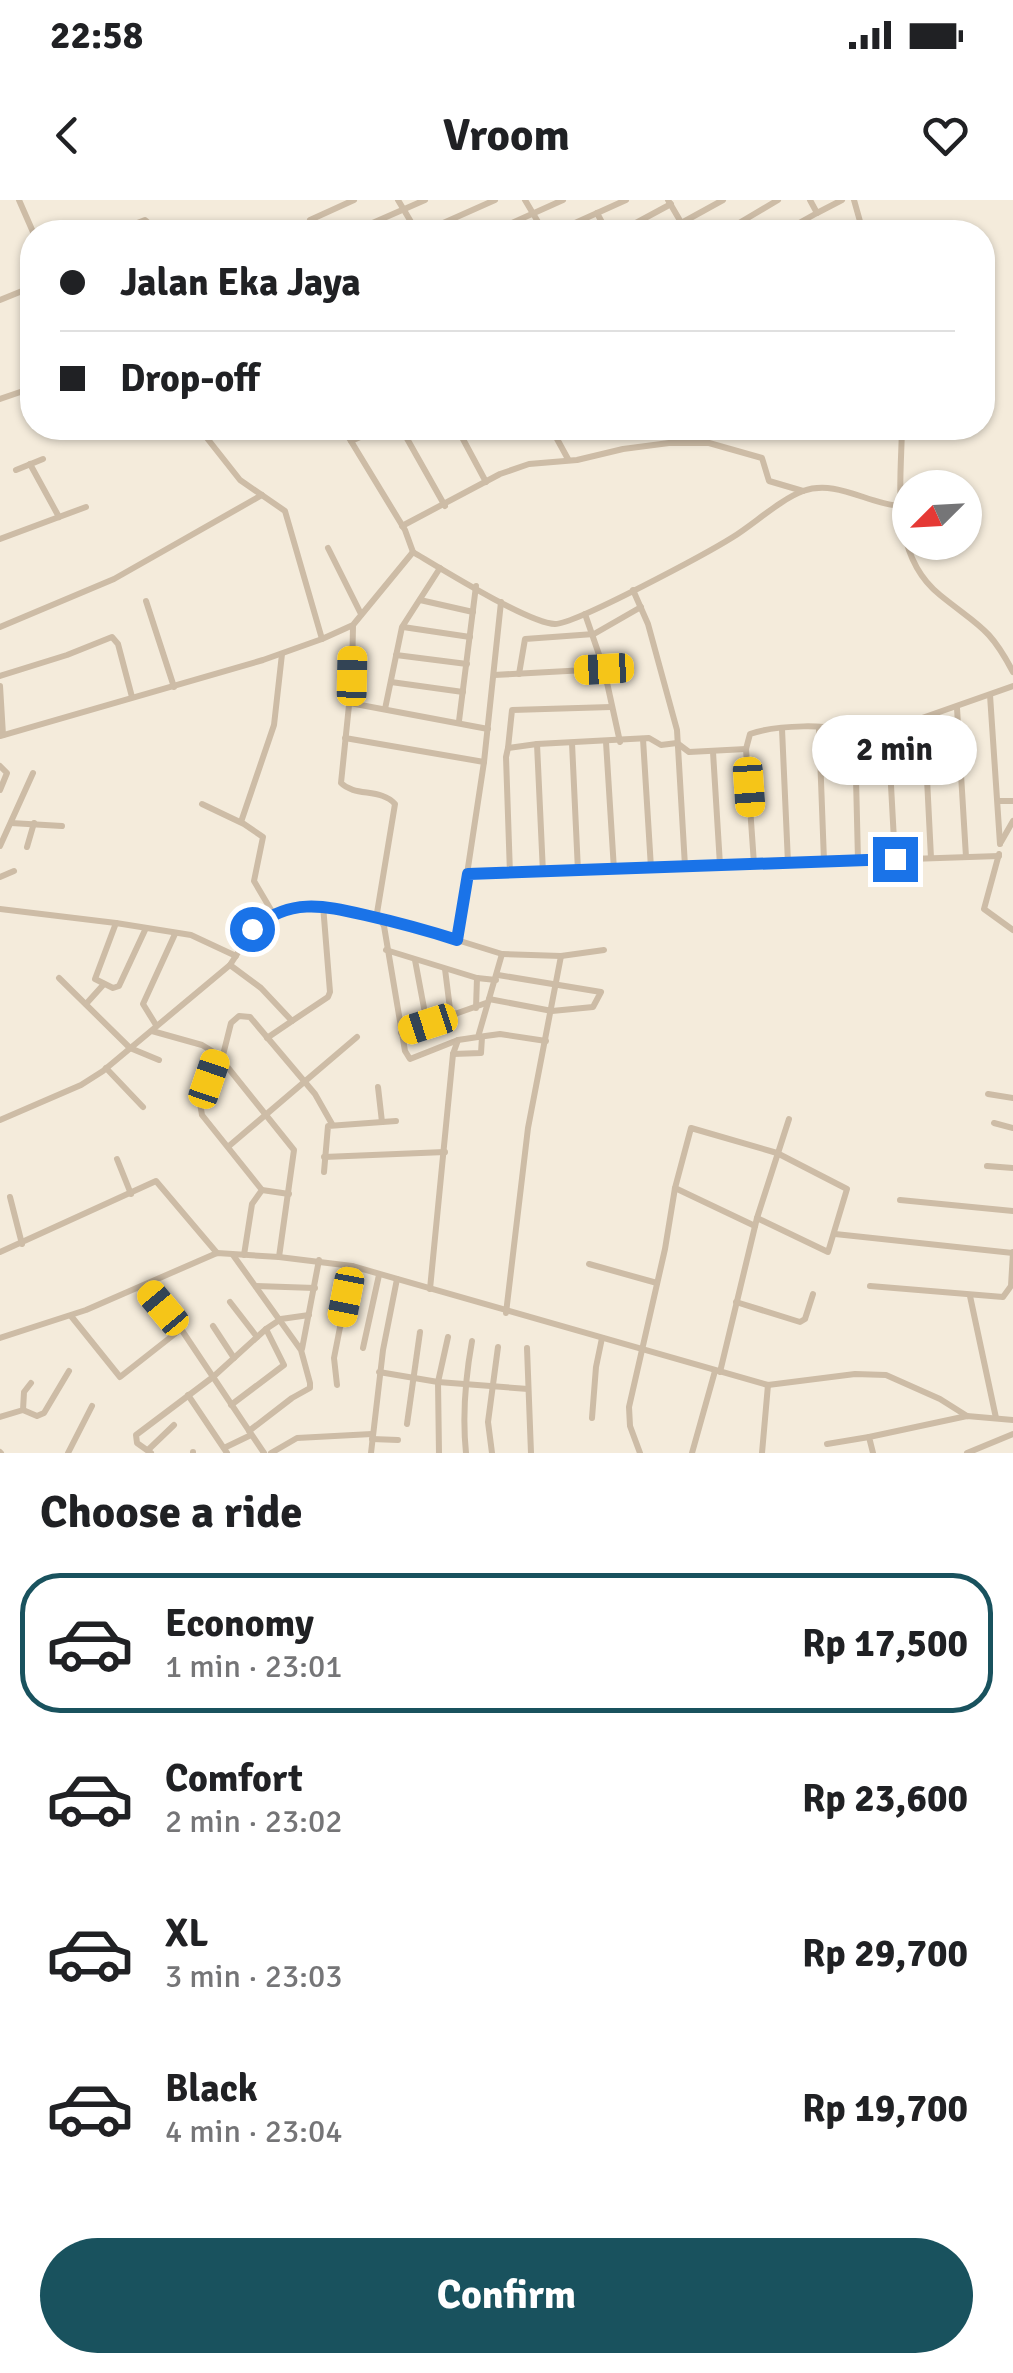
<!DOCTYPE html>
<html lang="en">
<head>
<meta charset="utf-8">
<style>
	:root { --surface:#fff; --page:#f2f2f2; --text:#202124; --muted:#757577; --line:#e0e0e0; --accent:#19525e }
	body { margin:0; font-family:Signika,sans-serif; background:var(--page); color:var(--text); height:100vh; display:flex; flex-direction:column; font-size:38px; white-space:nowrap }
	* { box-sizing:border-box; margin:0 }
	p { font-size:32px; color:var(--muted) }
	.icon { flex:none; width:55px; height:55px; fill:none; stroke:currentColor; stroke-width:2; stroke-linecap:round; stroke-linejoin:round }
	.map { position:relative; height:1253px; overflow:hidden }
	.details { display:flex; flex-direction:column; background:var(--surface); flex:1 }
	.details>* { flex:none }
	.hud { position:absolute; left:20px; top:20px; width:975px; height:220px; border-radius:40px; box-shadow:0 2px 8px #0004; display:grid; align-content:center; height:220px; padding:0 40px; background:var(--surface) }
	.needle { width:65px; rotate:246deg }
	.tools { position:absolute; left:892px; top:270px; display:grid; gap:20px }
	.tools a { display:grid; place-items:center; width:90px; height:90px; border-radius:50%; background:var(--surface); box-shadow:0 2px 8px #0004; font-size:50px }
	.end { position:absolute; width:45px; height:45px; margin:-22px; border:12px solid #1a73e8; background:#fff; box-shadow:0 0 0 5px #fff }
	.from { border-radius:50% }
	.bubble { position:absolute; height:70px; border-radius:35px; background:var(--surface); box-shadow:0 2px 8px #0004; font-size:32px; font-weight:700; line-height:70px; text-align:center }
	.car { position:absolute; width:30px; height:60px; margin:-30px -15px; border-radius:12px; box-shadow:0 0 8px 2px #0007; background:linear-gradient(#f5c518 24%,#345 0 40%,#f5c518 0 76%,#345 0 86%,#f5c518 0) }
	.hud b { display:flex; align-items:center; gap:35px; height:95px; font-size:38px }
	.hud b+b { border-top:2px solid var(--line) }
	.hud i { width:25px; height:25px; background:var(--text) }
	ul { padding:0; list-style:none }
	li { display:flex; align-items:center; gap:30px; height:140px; margin:0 20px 15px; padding:0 20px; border:5px solid transparent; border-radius:40px }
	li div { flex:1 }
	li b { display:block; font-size:38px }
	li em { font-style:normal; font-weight:700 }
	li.selected { border-color:var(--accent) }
	li>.icon { width:90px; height:90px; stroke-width:1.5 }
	h2 { padding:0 40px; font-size:45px; line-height:120px }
	.button { display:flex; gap:20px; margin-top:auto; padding:20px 40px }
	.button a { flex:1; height:115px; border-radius:60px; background:var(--accent); color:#fff; font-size:40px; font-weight:700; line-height:115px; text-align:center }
	.status { display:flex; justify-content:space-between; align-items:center; height:70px; padding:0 50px; background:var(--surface); direction:ltr }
	.status svg { height:28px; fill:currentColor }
	header { display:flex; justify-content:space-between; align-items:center; height:130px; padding:0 40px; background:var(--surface); font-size:45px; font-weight:700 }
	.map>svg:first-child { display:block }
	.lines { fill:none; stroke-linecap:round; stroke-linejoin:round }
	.minor { stroke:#cdbca6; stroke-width:6 }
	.route { stroke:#1a73e8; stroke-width:12 }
</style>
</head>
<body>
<div class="status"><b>22:58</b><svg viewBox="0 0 49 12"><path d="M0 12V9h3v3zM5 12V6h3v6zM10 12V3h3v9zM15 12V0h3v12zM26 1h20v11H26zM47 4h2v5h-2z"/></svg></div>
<header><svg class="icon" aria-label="back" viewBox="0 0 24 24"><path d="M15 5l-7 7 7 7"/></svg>Vroom<svg class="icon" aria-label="heart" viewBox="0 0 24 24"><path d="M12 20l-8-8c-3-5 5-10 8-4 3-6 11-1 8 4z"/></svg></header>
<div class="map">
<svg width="1013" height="1253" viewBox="0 0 1013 1253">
	<rect width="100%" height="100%" fill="#f4ebdb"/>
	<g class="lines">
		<g class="minor">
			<polyline points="19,0 33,32"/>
			<polyline points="398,0 417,32"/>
			<polyline points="525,0 544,32"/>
			<polyline points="668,0 682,24"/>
			<polyline points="810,0 817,13 842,0"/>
			<polyline points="854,0 863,32"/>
			<polyline points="597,13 607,32"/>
			<polyline points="310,20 354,0"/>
			<polyline points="114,32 145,20 159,32"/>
			<polyline points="352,32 425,0"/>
			<polyline points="423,32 495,0"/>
			<polyline points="492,32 563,0"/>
			<polyline points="555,32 626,0"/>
			<polyline points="637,32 634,24 671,4"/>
			<polyline points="665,32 723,0"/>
			<polyline points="724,32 778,0"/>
			<polyline points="783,32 817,13"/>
			<polyline points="0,100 32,87"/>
			<polyline points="0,199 32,188"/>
			<path d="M199,228L240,280L285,311L322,439L353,425L413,352C440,368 528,423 555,424C576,424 709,352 733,337C754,324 781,299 803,291C836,279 868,304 900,306"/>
			<polyline points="245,228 249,232 255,228"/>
			<polyline points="343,228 405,330 413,352"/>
			<polyline points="401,228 445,306"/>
			<polyline points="457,228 486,282"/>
			<polyline points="551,228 568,259"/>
			<path d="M902,228C901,284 890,355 940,395C978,426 989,426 1013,472"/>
			<polyline points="351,241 381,228"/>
			<polyline points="30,264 59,317"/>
			<polyline points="16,270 43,259"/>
			<polyline points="402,326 500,274 529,264 577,260 623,249 669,243 709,243 762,258 769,281 803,291"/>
			<polyline points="0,339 86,307"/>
			<polyline points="328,348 361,414"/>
			<polyline points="633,390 648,424 677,530 685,666"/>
			<polyline points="420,400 473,412"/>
			<polyline points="146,401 174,487"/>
			<polyline points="585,414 604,469 620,542"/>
			<path d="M353,426L352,476L341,583C355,597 381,588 395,604L377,713L384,726L405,851L410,859L458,840"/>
			<polyline points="0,427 114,379 262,295"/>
			<polyline points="403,427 470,437"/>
			<polyline points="396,455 467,464"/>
			<polyline points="519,474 525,439 594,434 641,407"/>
			<polyline points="494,475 604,469"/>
			<polyline points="0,476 67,455 112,437 118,444 132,497"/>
			<polyline points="391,482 463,492"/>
			<polyline points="0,486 3,535"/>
			<polyline points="990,495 1000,644"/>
			<polyline points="350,503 488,529"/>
			<polyline points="957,508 966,657"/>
			<polyline points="385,509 402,427 440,368"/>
			<polyline points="924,519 931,658"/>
			<polyline points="459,521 476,386"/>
			<polyline points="819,528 824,661"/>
			<polyline points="782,529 788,663"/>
			<polyline points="0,536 263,460 322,439"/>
			<polyline points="855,537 858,660"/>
			<polyline points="345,538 484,562"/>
			<polyline points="643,539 651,668"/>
			<polyline points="606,542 614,670"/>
			<polyline points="572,543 578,671"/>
			<polyline points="537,544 543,673"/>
			<polyline points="508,548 512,510 611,507"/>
			<polyline points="713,552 720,665"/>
			<polyline points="0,566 7,573 0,590"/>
			<polyline points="998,601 1013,601"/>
			<polyline points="202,604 244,624 263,637 254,681 274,715"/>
			<polyline points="241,622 274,525 282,454"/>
			<polyline points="11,623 62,626"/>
			<polyline points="1001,642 1013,621"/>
			<polyline points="0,646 33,573"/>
			<polyline points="27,647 34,623"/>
			<polyline points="999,654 984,709 1013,730"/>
			<polyline points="895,659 888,530 1013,486"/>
			<path d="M754,664L746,549L750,534C773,526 835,521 855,536L888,530"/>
			<polyline points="467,674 999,656"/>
			<polyline points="510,674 506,557 508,548 537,544 649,538 661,545 677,543 689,552 746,549"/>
			<polyline points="0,677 14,671"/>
			<polyline points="0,709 116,723"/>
			<polyline points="146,728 119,786 113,788 95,779 116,723 191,735 236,756"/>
			<polyline points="457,740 502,754 561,756 604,750"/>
			<polyline points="386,750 477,778 496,780"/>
			<polyline points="415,760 427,824"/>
			<polyline points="230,765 261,788 292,821 328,797 330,792 323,705"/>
			<polyline points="445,769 451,817"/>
			<polyline points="59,778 130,848 159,860"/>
			<polyline points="489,799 552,811 593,807 601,792 498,775"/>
			<polyline points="86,804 104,784"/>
			<polyline points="476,808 477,778"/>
			<polyline points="156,825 143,804 175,734"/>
			<polyline points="152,831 202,845 217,854 294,950 279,1057"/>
			<polyline points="401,833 486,803"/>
			<polyline points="478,837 500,834 546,841"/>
			<polyline points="267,838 292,821"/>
			<polyline points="453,854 481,853 482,837"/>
			<polyline points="217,855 200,903 202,915 262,990 252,1004 244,1055"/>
			<polyline points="222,859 231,823 239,816 250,817 315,894 332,924"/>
			<polyline points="106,868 143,907"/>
			<polyline points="378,887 382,922"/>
			<polyline points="988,894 1013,898"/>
			<polyline points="0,920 81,885 103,871 230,765 253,729 264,719 305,705 317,704 404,723 457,740 484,562 501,402"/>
			<polyline points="994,923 1013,928"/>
			<polyline points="229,946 357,837"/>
			<polyline points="324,957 445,952"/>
			<polyline points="117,959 131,994"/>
			<polyline points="987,966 1013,968"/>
			<polyline points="324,972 328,926 396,921"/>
			<polyline points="675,988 755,1026"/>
			<polyline points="262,990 289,994"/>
			<polyline points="10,997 22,1044"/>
			<polyline points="900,1000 1013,1011"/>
			<polyline points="835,1034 1013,1053"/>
			<polyline points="0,1052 156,981 217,1053"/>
			<polyline points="233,1055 301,1150 310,1183 310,1188 292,1198 249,1231"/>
			<polyline points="589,1064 657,1083"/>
			<polyline points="256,1086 315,1088"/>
			<polyline points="870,1086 1003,1097 1011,1086 1013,1052"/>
			<polyline points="145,1087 181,1129 264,1253"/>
			<polyline points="430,1089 453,854 458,840 478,837 502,754"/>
			<polyline points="970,1096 996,1218"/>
			<polyline points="230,1102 257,1137"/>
			<polyline points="736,1102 800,1122 805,1119 813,1094"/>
			<polyline points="506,1113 528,928 561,756"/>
			<polyline points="71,1116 120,1177 181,1129"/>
			<polyline points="213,1126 234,1158"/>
			<polyline points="0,1138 86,1110 217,1053 279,1057 352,1066 768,1185 855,1174 886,1175 940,1199 967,1216"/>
			<polyline points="363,1148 379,1075"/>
			<polyline points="527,1148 531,1253"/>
			<polyline points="302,1149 319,1060"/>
			<polyline points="379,1172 438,1182 528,1189"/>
			<polyline points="720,1172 757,1018 789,919"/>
			<polyline points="337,1185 334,1158 352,1066"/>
			<polyline points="188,1195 227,1253"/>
			<polyline points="231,1205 284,1165 266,1129"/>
			<polyline points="23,1210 37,1216 44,1213 69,1171"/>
			<polyline points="0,1217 23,1210 24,1192 31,1183"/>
			<polyline points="592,1218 596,1167 602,1138"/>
			<polyline points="407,1224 420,1132"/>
			<polyline points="372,1239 398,1240"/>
			<polyline points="827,1244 869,1237"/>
			<polyline points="224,1248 251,1235"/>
			<polyline points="148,1250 174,1225"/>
			<polyline points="0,1252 1,1253"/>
			<polyline points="68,1253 92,1206"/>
			<polyline points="151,1253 137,1243 136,1235 213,1177 266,1129 281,1119 309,1115"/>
			<polyline points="193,1253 193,1252"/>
			<polyline points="271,1253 297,1238 372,1234"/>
			<polyline points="371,1253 383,1150 397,1079"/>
			<polyline points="439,1253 438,1182 448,1137"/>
			<path d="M466,1253C462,1214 465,1180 472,1141"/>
			<polyline points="492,1253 488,1222 498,1147"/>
			<polyline points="640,1253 630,1226 629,1207 665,1049 675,988 691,928 777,953 847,989 828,1052 757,1018"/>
			<polyline points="692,1253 715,1171"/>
			<polyline points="762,1253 768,1185"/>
			<polyline points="873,1253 869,1237 967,1216 1013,1220"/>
			<polyline points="967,1253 1013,1234"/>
		</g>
	</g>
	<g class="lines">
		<path class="route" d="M252,729C290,698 322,705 365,715C396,722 426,730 457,740L468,674L895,659"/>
	</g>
</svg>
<div class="tools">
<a><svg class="needle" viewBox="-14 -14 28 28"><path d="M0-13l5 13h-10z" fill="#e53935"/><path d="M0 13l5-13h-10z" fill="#757577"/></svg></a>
</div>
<i class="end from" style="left:252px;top:729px"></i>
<i class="end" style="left:895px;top:659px"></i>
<div class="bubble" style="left:812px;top:515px;width:165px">2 min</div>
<i class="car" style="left:604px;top:469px;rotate:267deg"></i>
<i class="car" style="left:352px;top:476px;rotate:1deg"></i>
<i class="car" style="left:749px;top:587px;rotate:176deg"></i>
<i class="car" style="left:428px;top:824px;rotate:252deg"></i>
<i class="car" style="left:209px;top:879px;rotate:19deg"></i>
<i class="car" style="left:346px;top:1097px;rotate:191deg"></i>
<i class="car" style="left:163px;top:1108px;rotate:320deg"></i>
<div class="hud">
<b><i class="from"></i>Jalan Eka Jaya</b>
<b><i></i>Drop-off</b>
</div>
</div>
<section class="details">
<h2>Choose a ride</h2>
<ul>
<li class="selected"><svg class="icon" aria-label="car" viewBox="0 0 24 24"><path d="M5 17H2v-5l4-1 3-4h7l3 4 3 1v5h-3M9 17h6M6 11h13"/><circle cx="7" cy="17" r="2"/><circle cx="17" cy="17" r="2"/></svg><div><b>Economy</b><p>1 min · 23:01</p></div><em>Rp 17,500</em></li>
<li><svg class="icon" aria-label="car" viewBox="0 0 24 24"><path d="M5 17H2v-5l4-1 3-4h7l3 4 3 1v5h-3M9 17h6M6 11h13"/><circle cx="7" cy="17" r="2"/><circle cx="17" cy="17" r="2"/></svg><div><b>Comfort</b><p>2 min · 23:02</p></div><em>Rp 23,600</em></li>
<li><svg class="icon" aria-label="car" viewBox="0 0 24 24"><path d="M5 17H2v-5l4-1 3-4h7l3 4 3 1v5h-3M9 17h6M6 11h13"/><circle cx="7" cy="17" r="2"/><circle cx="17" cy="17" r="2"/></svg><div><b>XL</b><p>3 min · 23:03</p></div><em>Rp 29,700</em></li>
<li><svg class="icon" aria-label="car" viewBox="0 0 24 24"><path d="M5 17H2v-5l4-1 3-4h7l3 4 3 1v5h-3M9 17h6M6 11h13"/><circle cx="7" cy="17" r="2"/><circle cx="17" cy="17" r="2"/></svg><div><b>Black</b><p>4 min · 23:04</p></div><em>Rp 19,700</em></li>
</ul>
<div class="button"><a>Confirm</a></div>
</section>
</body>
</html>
